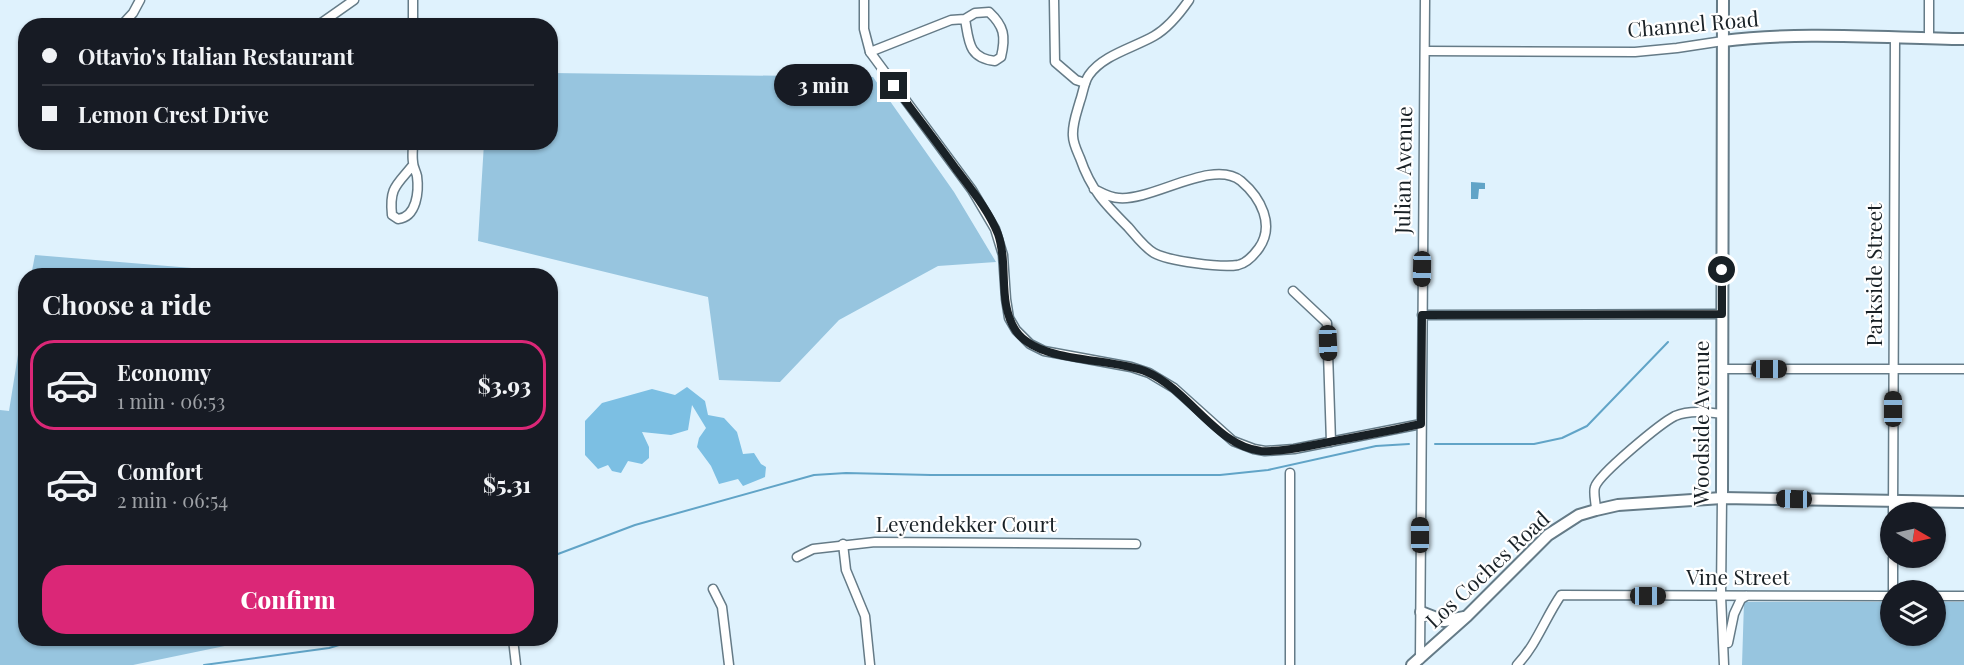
<!DOCTYPE html>
<html lang="en">
<head>
<meta charset="utf-8">
<style>
	:root { --surface:#171b24; --page:#242831; --text:#f1f3f6; --muted:#9ea1a6; --line:#363941; --accent:#db2777 }
	body { margin:0; font-family:"Playfair Display",serif; background:var(--page); color:var(--text); height:100vh; display:flex; flex-direction:column; font-size:22px; white-space:nowrap }
	* { box-sizing:border-box; margin:0 }
	p { font-size:20px; color:var(--muted) }
	.icon { flex:none; width:33px; height:33px; fill:none; stroke:currentColor; stroke-width:2; stroke-linecap:round; stroke-linejoin:round }
	.map { position:relative; flex:1; overflow:hidden }
	.sheet { position:absolute; left:18px; top:268px; width:540px; height:378px; display:flex; flex-direction:column; background:var(--surface); border-radius:24px; box-shadow:0 2px 4px #0004 }
	.sheet>* { flex:none }
	.hud { position:absolute; left:18px; top:18px; width:540px; height:132px; border-radius:24px; box-shadow:0 2px 4px #0004; display:grid; align-content:center; height:132px; padding:0 24px; background:var(--surface) }
	.needle { width:39px; rotate:99deg }
	.controls { position:absolute; left:1880px; top:502px; display:grid; gap:12px }
	.controls a { display:grid; place-items:center; width:66px; height:66px; border-radius:50%; background:var(--surface); box-shadow:0 2px 4px #0004; font-size:30px }
	.end { position:absolute; width:27px; height:27px; margin:-14px; border:8px solid #192126; background:#fff; box-shadow:0 0 0 3px #fff }
	.from { border-radius:50% }
	.bubble { position:absolute; height:42px; border-radius:21px; background:var(--surface); box-shadow:0 2px 4px #0004; font-size:20px; font-weight:800; line-height:42px; text-align:center }
	.car { position:absolute; width:18px; height:36px; margin:-18px -9px; border-radius:8px; box-shadow:0 0 4px 2px #0007; background:linear-gradient(#222 24%,#8ab4d8 0 40%,#222 0 76%,#8ab4d8 0 86%,#222 0) }
	.hud b { display:flex; align-items:center; gap:21px; height:57px; font-size:22px }
	.hud b+b { border-top:2px solid var(--line) }
	.hud i { width:15px; height:15px; background:var(--text) }
	ul { padding:0; list-style:none }
	li { display:flex; align-items:center; gap:18px; height:90px; margin:0 12px 9px; padding:0 12px; border:3px solid transparent; border-radius:24px }
	li div { flex:1 }
	li b { display:block; font-size:22px }
	li em { font-style:normal; font-weight:800 }
	li.current { border-color:var(--accent) }
	li>.icon { width:54px; height:54px; stroke-width:1.5 }
	h2 { padding:0 24px; font-size:27px; line-height:72px }
	.primary-button { display:flex; gap:12px; margin-top:auto; padding:12px 24px }
	.primary-button a { flex:1; height:69px; border-radius:24px; background:var(--accent); color:#fff; font-size:24px; font-weight:800; line-height:69px; text-align:center }
	.map>svg:first-child { display:block }
	.green { fill:#97c5df }
	.forest { fill:#7cbfe3 }
	.water { fill:#61a4c7 }
	.lines { fill:none; stroke-linecap:round; stroke-linejoin:round }
	.stream { stroke:#61a4c7; stroke-width:2 }
	.minor-casing { stroke:#657b87; stroke-width:11 }
	.major-casing { stroke:#657b87; stroke-width:14 }
	.minor { stroke:#fff; stroke-width:8 }
	.major { stroke:#fff; stroke-width:10 }
	.route { stroke:#192126; stroke-width:8 }
	.labels { text-anchor:middle; stroke-width:4.5; stroke-linejoin:round; paint-order:stroke }
	.street-label { font-size:21px; fill:#192126; stroke:#fff }
</style>
</head>
<body>
<div class="map">
<svg width="1964" height="665" viewBox="0 0 1964 665">
	<rect width="100%" height="100%" fill="#dff2fd"/>
	<g class="green">
		<polygon points="551,73 873,77 954,192 996,262 938,266 839,320 780,382 719,380 708,297 478,241 484,143 550,142"/>
		<polygon points="35,255 252,273 252,276 31,276"/>
		<polygon points="25,311 26,639 259,639 133,665 0,665 0,410 9,411"/>
		<polygon points="1744,602 1890,602 1890,636 1935,636 1935,602 1964,602 1964,665 1742,665"/>
	</g>
	<polygon class="forest" points="687,387 705,401 708,415 724,418 737,432 743,454 754,453 761,464 766,467 765,477 743,486 738,479 719,484 711,466 697,447 699,438 706,428 692,405 688,430 671,435 642,432 649,447 649,458 642,464 628,461 621,473 612,471 608,465 598,469 585,455 585,421 602,403 652,389 675,395"/>
	<polygon class="water" points="1471,182 1485,183 1485,189 1479,189 1478,199 1471,199"/>
	<g class="lines">
		<g class="stream">
			<polyline points="1435,444 1534,444 1562,438 1587,426 1668,342"/>
			<polyline points="550,557 635,525 814,475 846,473 931,475 1220,475 1268,470 1376,446 1409,444"/>
			<polyline points="204,665 329,648 359,639"/>
		</g>
		<g class="minor-casing">
			<g id="minor">
				<polyline points="864,0 864,29 870,52 972,190 995,229 1003,255 1006,299 1009,318 1016,330 1030,344 1044,351 1131,367 1149,373 1174,388 1233,441 1254,449 1265,451 1294,449 1421,424"/>
				<polyline points="1054,0 1055,62 1076,80 1085,83"/>
				<polyline points="121,26 133,13 140,0"/>
				<polyline points="317,26 354,0"/>
				<polyline points="413,26 413,0"/>
				<polyline points="1929,39 1929,0"/>
				<polyline points="1426,51 1635,52 1677,48 1723,41"/>
				<path d="M870,52L951,20L965,19L975,13L989,12C1004,26 1006,36 1001,57L995,61C968,58 969,41 965,19"/>
				<path d="M413,142C413,149 412,156 413,162C413,167 416,171 417,176C419,191 417,217 398,219L392,215C389,187 397,185 413,165"/>
				<path d="M1094,189C1102,193 1110,198 1119,198C1153,201 1213,158 1241,181C1261,198 1275,225 1259,248C1254,255 1247,263 1238,265C1222,268 1168,261 1154,253C1144,247 1136,236 1128,227C1105,204 1091,190 1080,158C1077,151 1073,143 1073,136C1072,124 1077,112 1080,101C1083,93 1084,82 1089,75C1103,55 1133,48 1154,36C1168,28 1180,13 1189,0"/>
				<polyline points="1293,291 1327,323 1331,442"/>
				<polyline points="1422,315 1722,314"/>
				<polyline points="1722,369 1964,369"/>
				<polyline points="1290,473 1290,665"/>
				<polyline points="1722,498 1721,596 1724,665"/>
				<path d="M1596,510C1596,503 1593,493 1595,487C1599,474 1661,423 1675,416C1689,410 1707,412 1722,414"/>
				<polyline points="1893,513 1895,37"/>
				<polyline points="843,544 846,570 865,616 870,665"/>
				<polyline points="797,557 813,549 875,542 1136,544"/>
				<polyline points="713,589 722,607 729,665"/>
				<polyline points="1893,591 1893,558"/>
				<polyline points="1935,596 1964,596"/>
				<polyline points="513,639 516,665"/>
				<polyline points="1728,643 1734,614 1741,599 1746,596"/>
				<polyline points="1420,659 1425,0"/>
				<path d="M1517,665C1537,644 1545,618 1561,595L1890,596"/>
			</g>
		</g>
		<g class="major-casing">
			<g id="major">
				<path d="M1723,41C1802,31 1884,38 1964,39"/>
				<polyline points="1722,498 1723,0"/>
				<polyline points="1421,612 1444,621 1464,617"/>
				<polyline points="1412,665 1467,616 1548,535 1579,515 1596,510 1618,505 1722,498 1964,502"/>
			</g>
		</g>
		<use href="#minor" class="minor"/>
		<use href="#major" class="major"/>
	</g>
	<g class="lines">
		<path class="route" d="M894,86C915,114 936,141 956,169C971,189 989,211 998,234C1009,265 997,303 1016,331C1039,364 1111,357 1147,372C1189,390 1216,446 1261,451C1282,452 1303,447 1324,443C1356,437 1389,431 1421,424L1422,315L1722,314V270"/>
	</g>
	<g class="labels">
		<g class="street-label">
			<text transform="translate(1693 25) rotate(-5)" y="7">Channel Road</text>
			<text transform="translate(1404 170) rotate(-89)" y="7">Julian Avenue</text>
			<text transform="translate(1875 275) rotate(-90)" y="7">Parkside Street</text>
			<text transform="translate(1702 423) rotate(-90)" y="7">Woodside Avenue</text>
			<text x="966" y="532">Leyendekker Court</text>
			<text transform="translate(1488 570) rotate(-43)" y="7">Los Coches Road</text>
			<text x="1738" y="585">Vine Street</text>
		</g>
	</g>
</svg>
<div class="controls">
<a><svg class="needle" viewBox="-14 -14 28 28"><path d="M0-13l5 13h-10z" fill="#e53935"/><path d="M0 13l5-13h-10z" fill="#9ea1a6"/></svg></a>
<a><svg class="icon" aria-label="layers" viewBox="0 0 24 24"><path d="M12 4l9 5-9 5-9-5zM3 14l9 5 9-5"/></svg></a>
</div>
<i class="end from" style="left:1722px;top:270px"></i>
<i class="end" style="left:894px;top:86px"></i>
<div class="bubble" style="left:774px;top:64px;width:99px">3 min</div>
<i class="car" style="left:1422px;top:269px;rotate:181deg"></i>
<i class="car" style="left:1328px;top:343px;rotate:178deg"></i>
<i class="car" style="left:1769px;top:369px;rotate:90deg"></i>
<i class="car" style="left:1893px;top:409px;rotate:0deg"></i>
<i class="car" style="left:1794px;top:499px;rotate:271deg"></i>
<i class="car" style="left:1420px;top:535px;rotate:0deg"></i>
<i class="car" style="left:1648px;top:596px;rotate:90deg"></i>
<div class="hud">
<b><i class="from"></i>Ottavio's Italian Restaurant</b>
<b><i></i>Lemon Crest Drive</b>
</div>
<section class="sheet">
<h2>Choose a ride</h2>
<ul>
<li class="current"><svg class="icon" aria-label="car" viewBox="0 0 24 24"><path d="M5 17H2v-5l4-1 3-4h7l3 4 3 1v5h-3M9 17h6M6 11h13"/><circle cx="7" cy="17" r="2"/><circle cx="17" cy="17" r="2"/></svg><div><b>Economy</b><p>1 min · 06:53</p></div><em>$3.93</em></li>
<li><svg class="icon" aria-label="car" viewBox="0 0 24 24"><path d="M5 17H2v-5l4-1 3-4h7l3 4 3 1v5h-3M9 17h6M6 11h13"/><circle cx="7" cy="17" r="2"/><circle cx="17" cy="17" r="2"/></svg><div><b>Comfort</b><p>2 min · 06:54</p></div><em>$5.31</em></li>
</ul>
<div class="primary-button"><a>Confirm</a></div>
</section>
</div>
</body>
</html>
